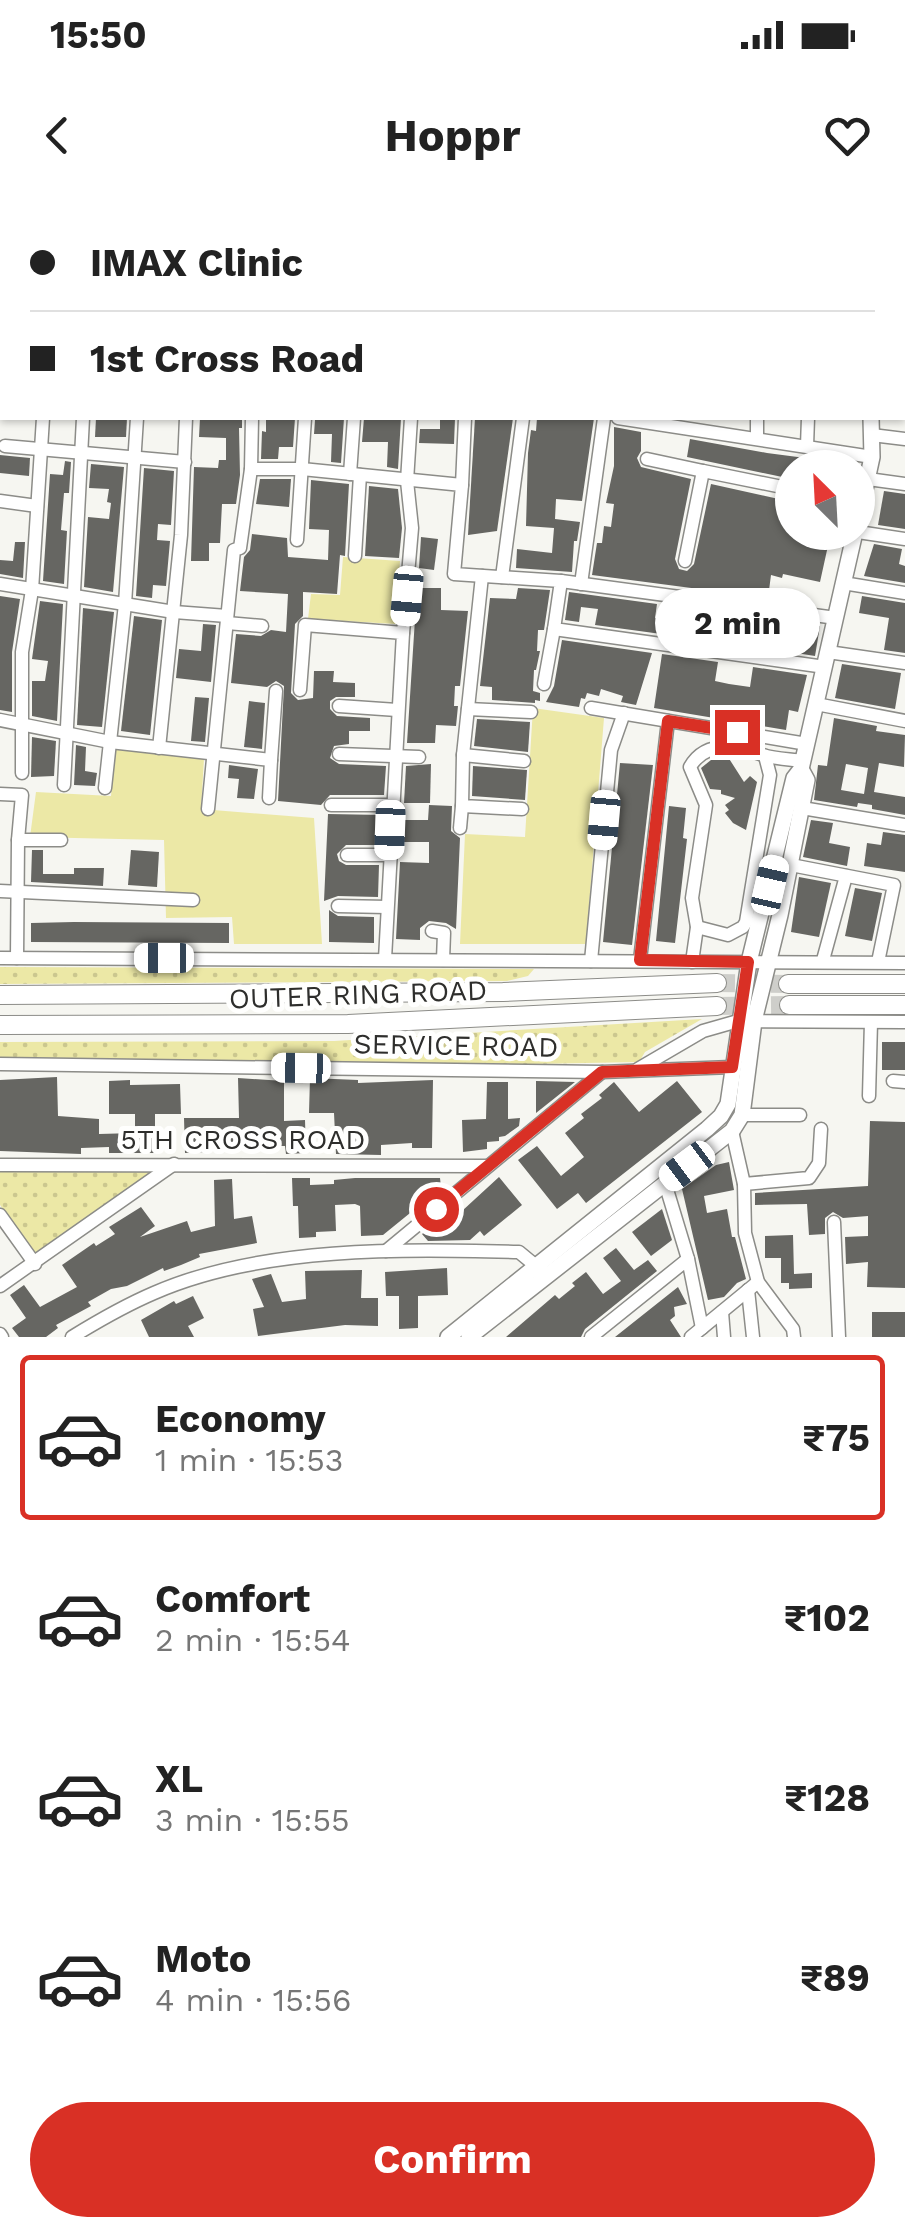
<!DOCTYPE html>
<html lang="en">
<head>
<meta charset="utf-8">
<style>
	:root { --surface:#fff; --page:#f2f2f2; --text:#222; --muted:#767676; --line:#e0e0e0; --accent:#d93025 }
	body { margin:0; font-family:"Work Sans",sans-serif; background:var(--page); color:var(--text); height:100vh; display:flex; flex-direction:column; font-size:38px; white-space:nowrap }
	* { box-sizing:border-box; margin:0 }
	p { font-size:32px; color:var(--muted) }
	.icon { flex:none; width:55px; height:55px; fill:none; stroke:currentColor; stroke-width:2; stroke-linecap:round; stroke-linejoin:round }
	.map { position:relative; height:1137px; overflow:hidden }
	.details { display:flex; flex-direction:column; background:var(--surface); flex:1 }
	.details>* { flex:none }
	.guide { position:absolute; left:0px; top:0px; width:905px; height:220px; box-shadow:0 2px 8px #0004; display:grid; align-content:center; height:220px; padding:0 30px; background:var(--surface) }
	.needle { width:65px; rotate:336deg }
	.buttons { position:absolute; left:775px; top:250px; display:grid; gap:20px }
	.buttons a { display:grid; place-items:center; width:100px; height:100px; border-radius:50%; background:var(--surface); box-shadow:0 2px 8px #0004; font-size:50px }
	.end { position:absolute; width:45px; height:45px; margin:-22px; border:12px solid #d93025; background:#fff; box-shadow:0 0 0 5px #fff }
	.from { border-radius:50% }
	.bubble { position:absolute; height:70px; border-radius:35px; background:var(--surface); box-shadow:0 2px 8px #0004; font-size:32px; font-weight:700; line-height:70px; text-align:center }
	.car { position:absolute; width:30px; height:60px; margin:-30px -15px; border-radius:12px; box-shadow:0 0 8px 2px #0007; background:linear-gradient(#fff 24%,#345 0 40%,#fff 0 76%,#345 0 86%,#fff 0) }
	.guide b { display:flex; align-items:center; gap:35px; height:95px; font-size:38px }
	.guide b+b { border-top:2px solid var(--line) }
	.guide i { width:25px; height:25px; background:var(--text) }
	ul { padding:18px 0 0; list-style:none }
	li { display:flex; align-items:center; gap:30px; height:165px; margin:0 20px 15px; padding:0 10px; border:5px solid transparent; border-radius:10px }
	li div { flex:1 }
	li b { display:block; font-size:38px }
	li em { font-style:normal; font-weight:700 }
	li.current { border-color:var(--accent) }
	li>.icon { width:90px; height:90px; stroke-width:1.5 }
	.cta { display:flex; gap:20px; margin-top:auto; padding:20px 30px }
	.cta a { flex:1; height:115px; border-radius:60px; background:var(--accent); color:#fff; font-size:40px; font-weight:700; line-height:115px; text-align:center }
	.status { display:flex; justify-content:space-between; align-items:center; height:70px; padding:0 50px; background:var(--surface); direction:ltr }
	.status svg { height:28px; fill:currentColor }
	header { display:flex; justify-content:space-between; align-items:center; height:130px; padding:0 30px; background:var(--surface); font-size:45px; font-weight:700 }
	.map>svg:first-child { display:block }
	.grass { fill:#ece8a6 }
	.park { fill:url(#park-dots) }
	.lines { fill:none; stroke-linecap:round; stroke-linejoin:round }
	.stream { stroke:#d0ca7e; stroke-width:4 }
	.building { fill:#666662; fill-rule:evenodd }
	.highway-tunnel { stroke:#cececa; stroke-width:18; stroke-dasharray:18 9; stroke-linecap:butt }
	.minor-casing { stroke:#8c8c88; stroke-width:15 }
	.major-casing { stroke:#8c8c88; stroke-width:18 }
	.highway-casing { stroke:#8c8c88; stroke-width:20 }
	.minor { stroke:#fff; stroke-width:12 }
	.major { stroke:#fff; stroke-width:15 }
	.highway { stroke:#fff; stroke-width:18 }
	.route { stroke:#d93025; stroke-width:12 }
	.labels { text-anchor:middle; stroke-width:10; stroke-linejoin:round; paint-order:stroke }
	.street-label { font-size:28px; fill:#2e2e2c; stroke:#fffffe }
</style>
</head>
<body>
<div class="status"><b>15:50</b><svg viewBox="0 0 49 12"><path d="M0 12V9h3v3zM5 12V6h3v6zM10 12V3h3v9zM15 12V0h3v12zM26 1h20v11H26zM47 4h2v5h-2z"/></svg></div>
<header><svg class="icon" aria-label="back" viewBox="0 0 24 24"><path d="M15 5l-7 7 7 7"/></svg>Hoppr<svg class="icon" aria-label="heart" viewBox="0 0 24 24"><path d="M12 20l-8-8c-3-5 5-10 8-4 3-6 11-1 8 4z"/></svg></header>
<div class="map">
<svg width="905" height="1137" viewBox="0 0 905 1137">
	<defs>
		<pattern id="park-dots" width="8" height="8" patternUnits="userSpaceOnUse" patternTransform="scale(2.5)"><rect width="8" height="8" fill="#ece8a6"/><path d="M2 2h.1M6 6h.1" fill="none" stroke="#cbc78f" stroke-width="1.8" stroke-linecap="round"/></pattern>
	</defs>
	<rect width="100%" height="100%" fill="#f6f6f1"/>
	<g class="grass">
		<polygon points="343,357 400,361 396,424 308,419 311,394 340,395"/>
		<polygon points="533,508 604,518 586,744 460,744 465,634 525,637"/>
		<polygon points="115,547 204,559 201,609 314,618 322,744 234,744 232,717 166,718 164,640 30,637 36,592 111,596"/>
	</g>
	<g class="park">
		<polygon points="0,767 534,769 528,776 507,781 0,784"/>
		<polygon points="702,819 645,852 639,862 477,865 0,863 0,842 334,841"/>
		<polygon points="0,971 155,971 36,1055 0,1005"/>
	</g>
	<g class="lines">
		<polyline class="stream" points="113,0 116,2"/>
	</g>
	<g class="building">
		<polygon points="96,218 127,218 126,237 95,237"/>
		<polygon points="200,218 242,218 242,228 239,228 240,275 236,304 222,304 220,343 209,343 209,361 191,361 194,267 218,268 219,260 226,260 226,238 199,237"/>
		<polygon points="266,218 295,218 293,247 279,247 278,259 261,259 262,231 266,232"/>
		<polygon points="334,218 344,218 341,263 331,262 332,234 314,234 315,220 334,220"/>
		<polygon points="364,218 401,218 398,269 387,267 388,242 362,242"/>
		<polygon points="440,218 455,218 454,244 419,243 420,229 440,229"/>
		<polygon points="475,218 513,218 497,331 468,335"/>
		<polygon points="537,218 594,218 582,301 556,299 555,319 580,322 577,341 574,341 572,372 516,368 517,349 552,353 554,328 526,326 528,253 531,230 536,231"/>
		<polygon points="614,227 641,232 641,251 637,258 641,267 691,279 675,359 679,369 687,371 694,364 711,284 792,302 792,332 831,332 820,382 783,374 782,378 771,375 768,398 592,375 597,343 602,343 604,326 611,327 614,304 606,303 614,266"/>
		<polygon points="690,239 767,253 859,265 792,268 792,279 687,257"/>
		<polygon points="0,255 30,258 29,276 0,273"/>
		<polygon points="65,261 71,262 69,293 64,293 61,330 67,331 64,384 43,381 50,274 63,275"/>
		<polygon points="91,264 124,267 113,392 84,387 88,317 109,319 111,303 107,302 109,289 89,288"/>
		<polygon points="144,268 174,271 171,325 158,324 157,340 170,341 166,386 153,385 152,398 136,396"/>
		<polygon points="260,279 291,279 289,307 256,304"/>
		<polygon points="311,280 349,284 345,356 340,355 337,394 303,392 303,416 295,424 291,493 298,500 313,498 314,471 334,471 333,482 355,483 355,497 336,497 330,501 330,509 337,516 370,518 370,531 349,531 349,544 334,546 330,558 339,564 386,566 384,595 330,595 321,605 278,601 284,486 276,481 267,487 231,483 236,434 261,436 271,430 286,432 288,394 240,391 244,357 250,350 252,334 287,338 288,357 328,360 329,330 309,329"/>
		<polygon points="369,286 398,289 402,328 399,358 365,356"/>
		<polygon points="884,291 905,294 905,329 878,325"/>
		<polygon points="421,337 438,339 434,370 419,368"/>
		<polygon points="15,342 25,342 23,378 0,374 0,360 13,361"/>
		<polygon points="874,344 902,349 899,364 905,366 905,383 864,376"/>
		<polygon points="417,388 441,388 441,410 468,411 460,486 455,486 454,506 458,506 456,526 436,525 435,543 407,543"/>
		<polygon points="518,388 550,390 544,430 538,430 537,451 540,451 536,470 534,470 533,491 540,493 540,501 535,500 535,503 492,500 492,487 480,486 490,398 516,399"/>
		<polygon points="569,392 657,404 655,418 672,420 674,406 747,416 744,431 759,433 757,447 595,425 598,409 581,407 579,422 565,420"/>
		<polygon points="0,396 20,399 12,452 12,512 0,510"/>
		<polygon points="862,396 905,403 905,453 884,450 889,418 859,413"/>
		<polygon points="40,401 63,404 57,521 32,516 32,481 45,481 48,461 32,459"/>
		<polygon points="83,408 114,412 102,527 77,525"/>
		<polygon points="134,416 162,420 150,535 121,531"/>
		<polygon points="763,418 820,426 815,456 777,450 780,433 762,431"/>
		<polygon points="203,424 216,425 211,482 176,478 179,449 201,451"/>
		<polygon points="562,440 652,453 636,505 621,502 623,496 601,489 599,496 587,493 585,499 581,498 579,507 546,502 554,486"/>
		<polygon points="662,454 718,462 715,481 729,484 750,487 753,467 807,475 798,512 789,510 786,530 654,508"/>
		<polygon points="842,464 901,473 895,509 835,498"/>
		<polygon points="195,497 209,498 205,542 191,541"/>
		<polygon points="249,501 265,503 262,549 244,547"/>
		<path d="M834,518L877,526L876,531L905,535L904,567L879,563L874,592L905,597V615L872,609V605L858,603L857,607L814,600L818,565L827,566ZM846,564L868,568L864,594L841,590Z"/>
		<polygon points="477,519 530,522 528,552 474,546"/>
		<polygon points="32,537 56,541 54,576 31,577"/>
		<polygon points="76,545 86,547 85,571 97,573 95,586 74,585"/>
		<polygon points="728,557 744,582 750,576 757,582 746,630 733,623 725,613 729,610 725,605 735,598 721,594 721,590 710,589 701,568 711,560"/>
		<polygon points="620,563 653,565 632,745 603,742"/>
		<polygon points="431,564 430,603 404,603 406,566"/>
		<polygon points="229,565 258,569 254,599 237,598 239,579 228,578"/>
		<polygon points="473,566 527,570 525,600 472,596"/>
		<polygon points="429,605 452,606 451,631 460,638 456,729 446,723 429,721 420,728 420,740 396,739 400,662 429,663 429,642 402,642 403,620 428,620"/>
		<polygon points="669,606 686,608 683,638 687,639 675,743 656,741"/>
		<polygon points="328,614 383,615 381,645 346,645 337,654 339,661 346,665 379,665 378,697 338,696 324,701"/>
		<polygon points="811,620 833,623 829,643 850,647 847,666 803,657"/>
		<polygon points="883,632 905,635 905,672 864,666 867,643 881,645"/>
		<polygon points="32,650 43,650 43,674 74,674 74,668 104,668 103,686 31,682"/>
		<polygon points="131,650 159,652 157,687 128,685"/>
		<polygon points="799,677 831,683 819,737 791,732"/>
		<polygon points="855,688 882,693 872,741 845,736"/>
		<polygon points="329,710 338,716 374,717 374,743 329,742"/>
		<polygon points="74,722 229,723 229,743 31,742 31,723"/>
		<rect x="882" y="842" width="23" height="28"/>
		<polygon points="57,877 58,916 99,919 99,934 135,933 135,914 109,914 109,881 130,880 130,885 180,884 181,914 155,914 155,953 109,953 109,947 81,948 81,954 0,951 0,880"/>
		<polygon points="238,878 284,881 284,921 305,920 306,953 286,954 285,946 256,946 256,950 238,950 238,945 206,946 206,952 185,953 184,918 239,918"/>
		<polygon points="310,878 358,880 358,883 433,880 432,948 412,948 412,943 381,945 381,955 336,954 334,913 309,913"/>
		<polygon points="536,881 575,882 536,913"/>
		<polygon points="677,881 702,912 586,1003 578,993 557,1009 518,960 537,946 561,976 584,957 565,933 584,918 581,914 602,898 599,895 614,882 639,912"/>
		<polygon points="487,882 508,882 508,919 520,918 519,926 505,936 499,937 499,941 487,942 487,949 463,952 462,920 486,919"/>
		<polygon points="870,921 905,922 905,1088 867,1087 868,1062 846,1064 845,1037 868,1036 868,1016 843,1018 833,1012 825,1018 825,1034 809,1035 807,1004 755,1005 755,993 868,986"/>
		<polygon points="729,962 734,990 704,996 707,1013 727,1009 732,1037 735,1037 746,1079 737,1083 724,1097 708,1100 682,989 716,965"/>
		<polygon points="499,977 522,1005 484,1036 480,1031 470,1040 428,1041 422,1034 457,1005 462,1011"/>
		<polygon points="292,978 310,978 310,985 334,984 334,980 355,978 440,978 441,987 430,988 431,996 383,1035 361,1036 360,1006 355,1004 335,1005 336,1031 316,1032 316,1037 299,1038 298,1006 293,1006"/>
		<polygon points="232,979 234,1019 252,1016 257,1043 199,1054 200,1057 181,1065 164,1071 163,1068 127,1086 111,1089 88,1102 91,1106 56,1125 58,1128 46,1137 19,1137 12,1128 26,1118 10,1095 24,1085 40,1107 77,1087 62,1065 94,1043 96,1046 115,1034 109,1027 141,1007 155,1026 140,1037 187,1021 191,1032 215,1026 214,980"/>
		<polygon points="662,1009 672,1040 651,1056 632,1032"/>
		<polygon points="793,1035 794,1074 812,1073 812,1088 789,1089 789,1083 781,1083 781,1058 765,1058 765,1036"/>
		<polygon points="616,1048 634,1070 648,1060 657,1071 585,1129 581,1137 506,1137 555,1095 559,1099 575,1086 572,1083 586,1072 603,1094 621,1081 603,1058"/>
		<polygon points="447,1068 448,1095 418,1096 418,1128 399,1129 399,1096 386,1096 385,1072"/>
		<polygon points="362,1070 361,1098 378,1098 378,1126 345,1125 258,1136 253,1109 264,1107 252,1079 271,1074 282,1102 306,1099 305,1071"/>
		<polygon points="678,1087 687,1104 674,1107 675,1116 670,1120 681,1137 615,1137"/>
		<polygon points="193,1096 204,1118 188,1126 194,1137 149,1137 141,1120 174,1101 176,1104"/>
		<rect x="872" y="1112" width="33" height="25"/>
	</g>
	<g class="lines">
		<g class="highway-tunnel">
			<polyline points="717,783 788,784"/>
			<polyline points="717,806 789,805"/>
		</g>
		<g class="minor-casing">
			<g id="minor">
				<polyline points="142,0 155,2"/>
				<polyline points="239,0 239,2"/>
				<polyline points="303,0 303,2"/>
				<polyline points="361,0 361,2"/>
				<polyline points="420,0 420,2"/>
				<polyline points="473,0 473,2"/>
				<polyline points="527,0 527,2"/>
				<polyline points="579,0 580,2"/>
				<polyline points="648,0 648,2"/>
				<polyline points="699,0 699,2"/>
				<polyline points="834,2 834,0"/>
				<polyline points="902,22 905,22"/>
				<polyline points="902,79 905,79"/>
				<polyline points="902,127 905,127"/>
				<polyline points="902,179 905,180"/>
				<polyline points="252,218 251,269 302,269 462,285 454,374 561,381 554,429 825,467"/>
				<polyline points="618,218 872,257"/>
				<polyline points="757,218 757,238"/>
				<polyline points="872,235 905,239"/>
				<polyline points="5,246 185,262"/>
				<polyline points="807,246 808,218"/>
				<polyline points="647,259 703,271"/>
				<polyline points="350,274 354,218"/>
				<polyline points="868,279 905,284"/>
				<polyline points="462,285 465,218"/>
				<polyline points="0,301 37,306"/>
				<polyline points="858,332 905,339"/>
				<polyline points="297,340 305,218"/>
				<polyline points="355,356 360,275"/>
				<polyline points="685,361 703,271 792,289"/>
				<polyline points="482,376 463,555 462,606 522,609"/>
				<polyline points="502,377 523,218"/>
				<polyline points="561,381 836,418"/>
				<polyline points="843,383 905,393"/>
				<polyline points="0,384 174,412 227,416"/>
				<polyline points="581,384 604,218"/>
				<polyline points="227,423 262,426"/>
				<polyline points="403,433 412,328 407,281 411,218"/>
				<polyline points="828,452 905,463"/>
				<polyline points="544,484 554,429"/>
				<polyline points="300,490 305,425 403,433 385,759"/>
				<polyline points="816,504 905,521"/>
				<polyline points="339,506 397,510"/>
				<polyline points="591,508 807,544"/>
				<polyline points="468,509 531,512"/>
				<polyline points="0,520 110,542 271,560 269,598"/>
				<polyline points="159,548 181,335 186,218"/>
				<polyline points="339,554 419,557"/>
				<polyline points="463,555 524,561"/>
				<polyline points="271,560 276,491"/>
				<polyline points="22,573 22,452 32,390 43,218"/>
				<polyline points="64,585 83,218"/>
				<polyline points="105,588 125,404 137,218"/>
				<polyline points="0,594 22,595 18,640 17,758"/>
				<polyline points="331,605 391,605"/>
				<polyline points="802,608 904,625"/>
				<polyline points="208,609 234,350 240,348 251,269"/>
				<polyline points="460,628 462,606"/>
				<polyline points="18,640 61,640"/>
				<polyline points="347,655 389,655"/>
				<polyline points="791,665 894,685 878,762"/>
				<polyline points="0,691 193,700"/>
				<polyline points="338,706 387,707"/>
				<polyline points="697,727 728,735 743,727 746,722 770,575 765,556"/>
				<polyline points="432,731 444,733 443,760"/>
				<polyline points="0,758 905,763"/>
				<polyline points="640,760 668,521"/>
				<polyline points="823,760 846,676"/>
				<polyline points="591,761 611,550 624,513"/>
				<path d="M692,762L697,727L692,698L706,605L690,567C706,539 739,546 763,555C775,559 790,559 803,561"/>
				<polyline points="0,864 602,872 732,867"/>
				<polyline points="638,869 703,831 738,821 905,822"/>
				<polyline points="893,881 905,882"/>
				<polyline points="869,896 871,822"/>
				<polyline points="742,915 800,915"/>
				<polyline points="732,931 744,984 745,1033 758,1082 793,1129 794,1137"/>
				<polyline points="0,965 486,966"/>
				<polyline points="665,983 688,1059 702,1128"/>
				<polyline points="744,984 809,978 819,963 821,929"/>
				<polyline points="0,1015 35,1064"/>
				<polyline points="834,1022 839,1137"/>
				<polyline points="386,1051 602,872"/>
				<polyline points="0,1086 174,964"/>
				<polyline points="748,1090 753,1137"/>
				<polyline points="722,1112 724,1137"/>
				<polyline points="0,1134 2,1137"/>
				<path d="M72,1137C98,1121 126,1105 154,1093C261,1046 403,1049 519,1052L542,1071"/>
				<polyline points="591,1137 688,1059"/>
				<polyline points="691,1137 758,1082"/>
			</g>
		</g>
		<g class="major-casing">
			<g id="major">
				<polyline points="862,0 863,2"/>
				<polyline points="858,322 872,257 871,218"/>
				<polyline points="448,1137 707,929 721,916 728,904 749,762 794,578 801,569 855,332"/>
				<polyline points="469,1137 732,931 742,915 754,821 780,715 807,580 801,569"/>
			</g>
		</g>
		<g class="highway-casing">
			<g id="highway">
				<polyline points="788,784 905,784"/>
				<polyline points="0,795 503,792 717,783"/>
				<polyline points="789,805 905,805"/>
				<polyline points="0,825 348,824 717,806"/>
			</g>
		</g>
		<use href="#minor" class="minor"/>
		<use href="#major" class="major"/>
		<use href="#highway" class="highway"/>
	</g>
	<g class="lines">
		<polyline class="route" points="436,1009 602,872 732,867 748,762 640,760 668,521 737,532"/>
	</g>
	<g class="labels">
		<g class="street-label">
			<text transform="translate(358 794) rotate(-2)" y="10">OUTER RING ROAD</text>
			<text transform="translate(456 845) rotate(1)" y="10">SERVICE ROAD</text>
			<text x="243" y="949">5TH CROSS ROAD</text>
		</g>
	</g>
</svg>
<div class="buttons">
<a><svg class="needle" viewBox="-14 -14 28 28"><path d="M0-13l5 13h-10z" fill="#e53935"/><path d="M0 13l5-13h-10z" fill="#767676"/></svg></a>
</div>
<i class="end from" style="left:436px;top:1009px"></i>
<i class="end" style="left:737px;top:532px"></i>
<div class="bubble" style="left:655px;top:388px;width:165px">2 min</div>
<i class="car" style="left:407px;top:396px;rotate:185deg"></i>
<i class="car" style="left:604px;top:620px;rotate:185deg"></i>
<i class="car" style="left:390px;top:630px;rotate:182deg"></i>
<i class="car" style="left:770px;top:685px;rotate:13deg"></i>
<i class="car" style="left:164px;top:758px;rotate:270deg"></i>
<i class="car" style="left:301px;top:868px;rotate:271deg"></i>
<i class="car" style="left:687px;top:966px;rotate:233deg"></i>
<div class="guide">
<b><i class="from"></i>IMAX Clinic</b>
<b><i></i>1st Cross Road</b>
</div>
</div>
<section class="details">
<ul>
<li class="current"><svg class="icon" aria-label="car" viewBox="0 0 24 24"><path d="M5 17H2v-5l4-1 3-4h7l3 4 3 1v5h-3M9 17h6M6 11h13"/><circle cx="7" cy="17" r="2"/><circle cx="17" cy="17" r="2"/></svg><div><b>Economy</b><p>1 min · 15:53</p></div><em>₹75</em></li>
<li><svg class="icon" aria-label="car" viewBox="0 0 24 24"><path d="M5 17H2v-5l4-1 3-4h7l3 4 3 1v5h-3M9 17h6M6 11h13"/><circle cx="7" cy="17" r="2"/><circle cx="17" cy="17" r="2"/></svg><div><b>Comfort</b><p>2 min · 15:54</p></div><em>₹102</em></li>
<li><svg class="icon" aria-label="car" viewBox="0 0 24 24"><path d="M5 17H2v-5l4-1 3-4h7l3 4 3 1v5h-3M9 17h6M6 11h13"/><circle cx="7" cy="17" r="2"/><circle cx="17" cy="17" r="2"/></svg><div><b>XL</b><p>3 min · 15:55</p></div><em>₹128</em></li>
<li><svg class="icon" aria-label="car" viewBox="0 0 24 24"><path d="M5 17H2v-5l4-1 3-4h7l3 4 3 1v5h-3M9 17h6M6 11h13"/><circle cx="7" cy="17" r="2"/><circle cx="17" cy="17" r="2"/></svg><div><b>Moto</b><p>4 min · 15:56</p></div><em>₹89</em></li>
</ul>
<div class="cta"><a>Confirm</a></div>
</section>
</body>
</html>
